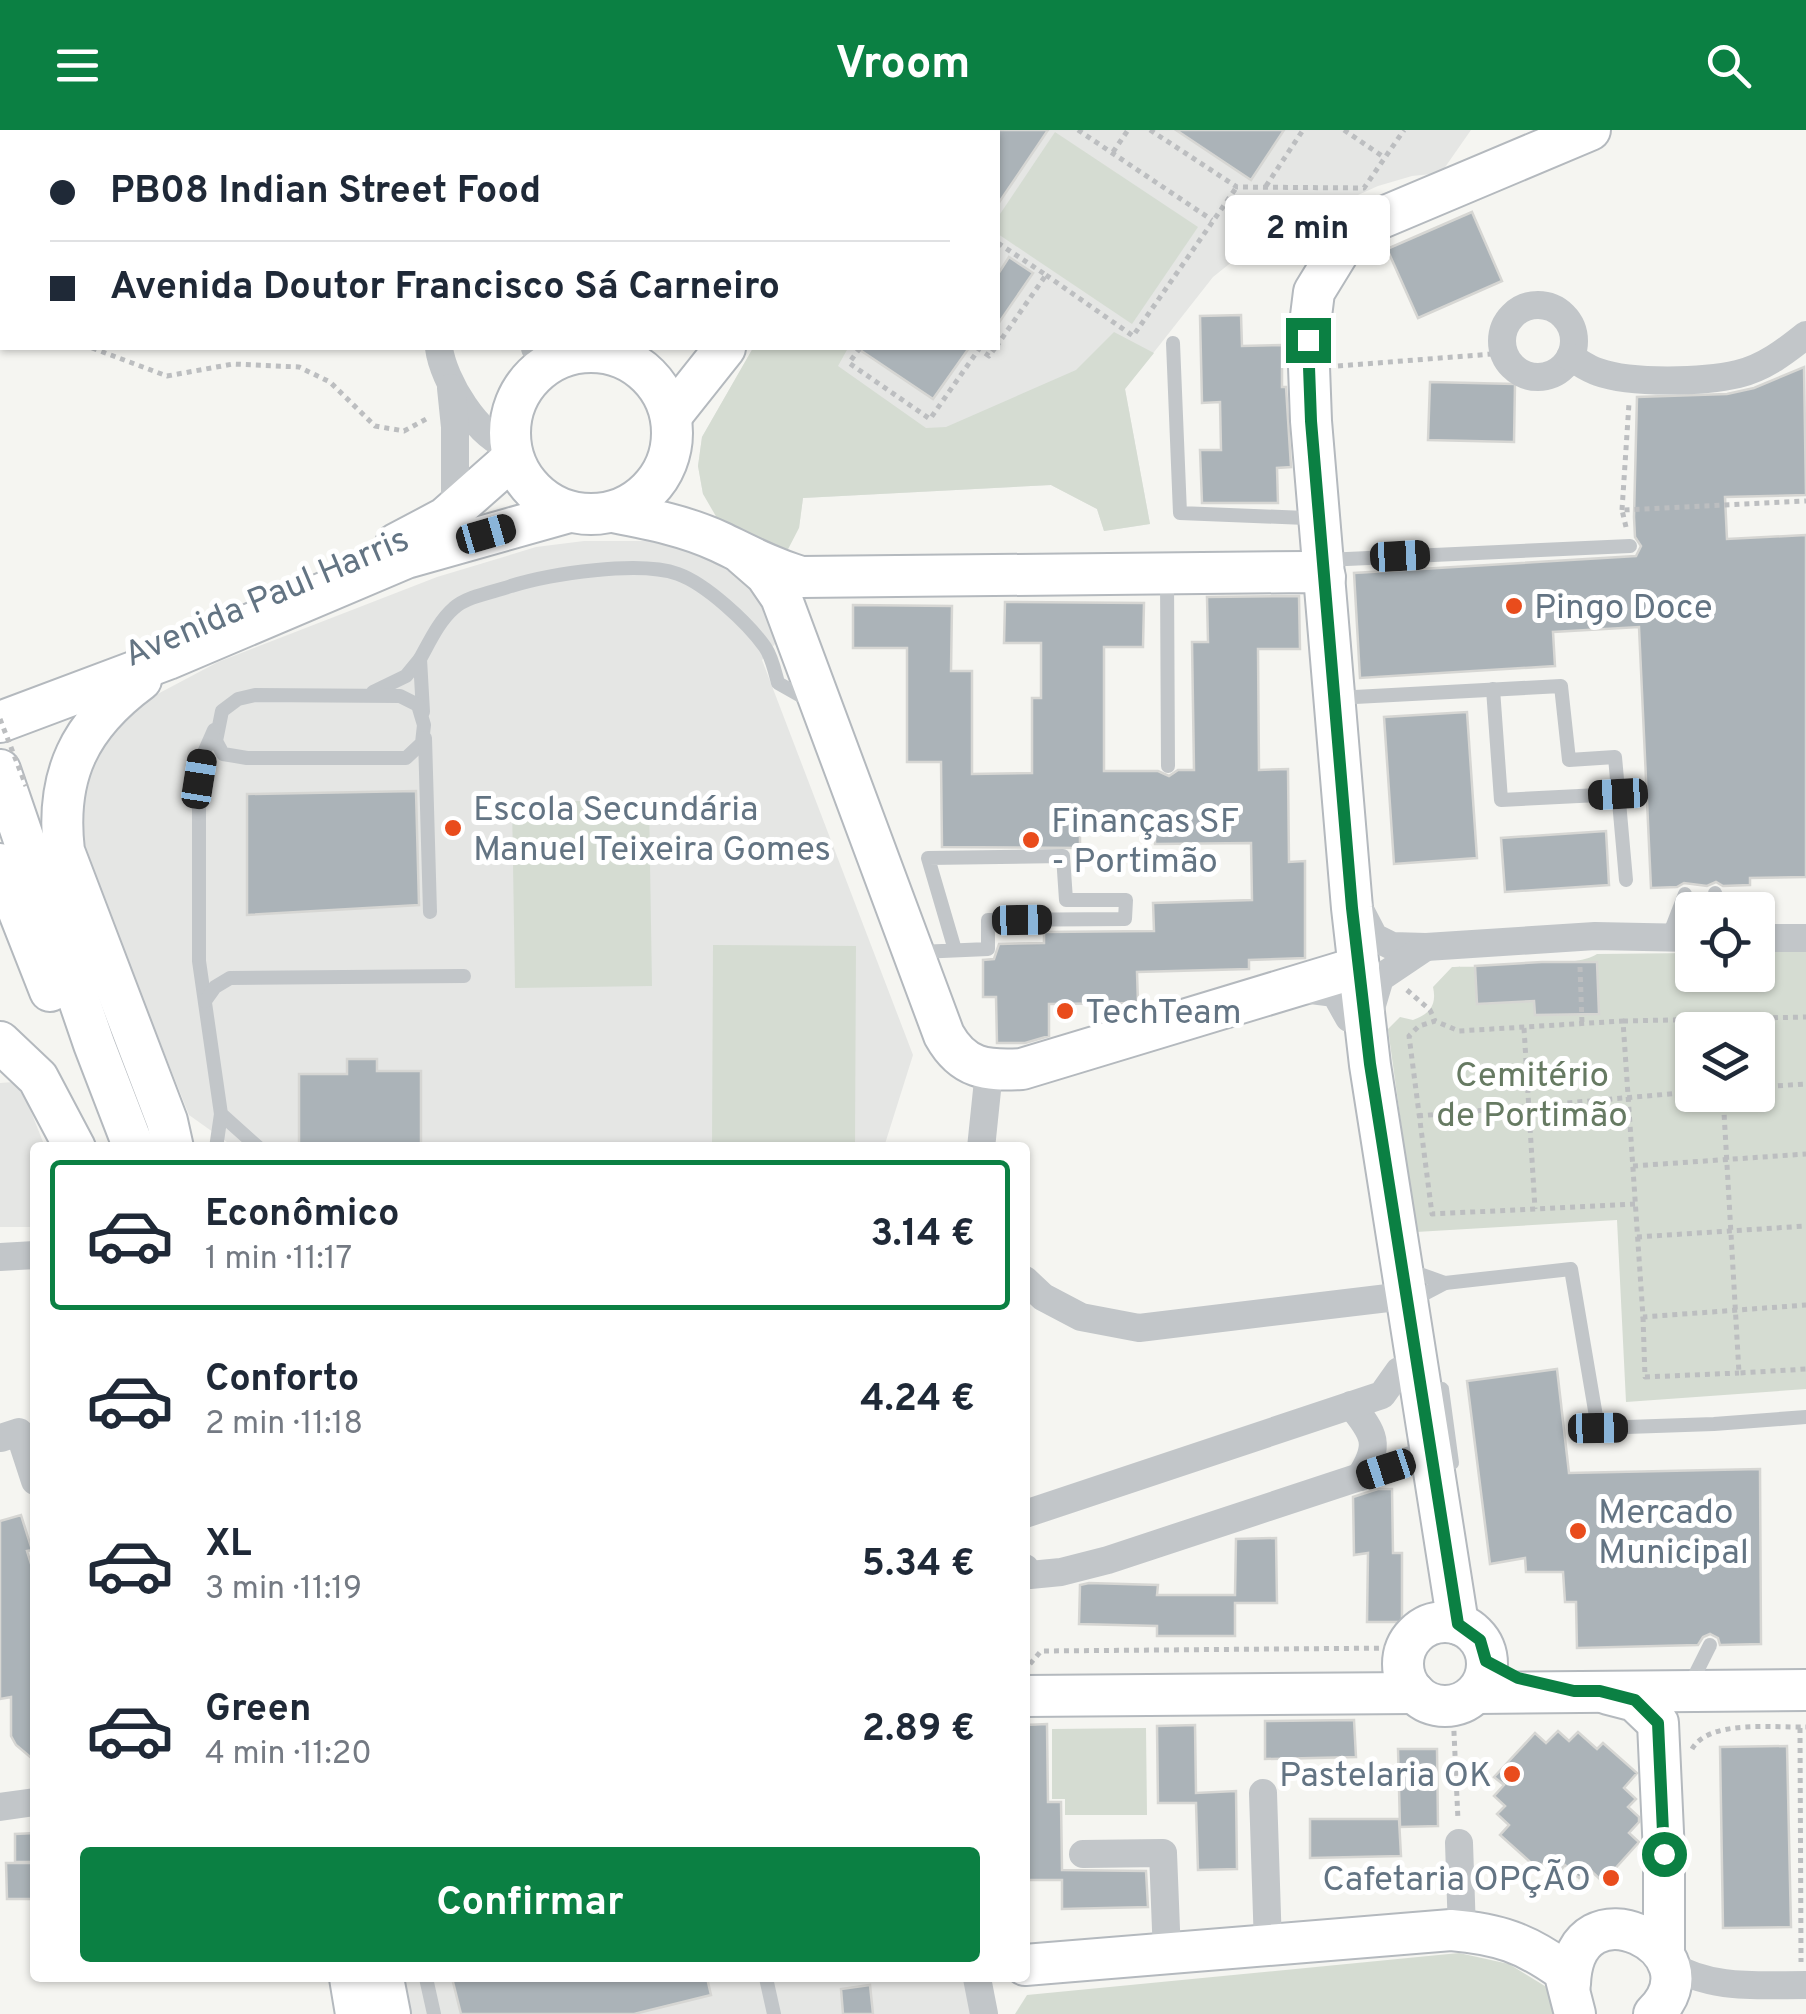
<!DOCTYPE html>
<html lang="pt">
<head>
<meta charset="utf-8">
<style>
	:root { --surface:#fff; --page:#f2f2f3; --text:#1f2937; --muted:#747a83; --line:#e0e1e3; --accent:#0b8043 }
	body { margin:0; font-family:Overpass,sans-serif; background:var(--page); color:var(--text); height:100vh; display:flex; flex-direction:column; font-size:38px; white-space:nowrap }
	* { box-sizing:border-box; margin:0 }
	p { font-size:32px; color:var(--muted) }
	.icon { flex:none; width:55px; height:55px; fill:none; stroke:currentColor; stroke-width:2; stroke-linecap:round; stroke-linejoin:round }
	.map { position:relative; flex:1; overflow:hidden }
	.sheet { position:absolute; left:30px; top:1012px; width:1000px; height:840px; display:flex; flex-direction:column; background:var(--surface); border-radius:10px; box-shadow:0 2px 8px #0004 }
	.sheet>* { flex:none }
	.top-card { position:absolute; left:0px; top:0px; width:1000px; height:220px; box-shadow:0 2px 8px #0004; display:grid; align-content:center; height:220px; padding:0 50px; background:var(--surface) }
	.tools { position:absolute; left:1675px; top:762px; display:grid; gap:20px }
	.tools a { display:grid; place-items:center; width:100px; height:100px; border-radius:10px; background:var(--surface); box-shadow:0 2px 8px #0004; font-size:50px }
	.end { position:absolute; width:45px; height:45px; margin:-22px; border:12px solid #0b8043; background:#fff; box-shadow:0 0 0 5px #fff }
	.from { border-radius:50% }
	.bubble { position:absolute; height:70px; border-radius:10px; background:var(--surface); box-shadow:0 2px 8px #0004; font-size:32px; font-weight:700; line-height:70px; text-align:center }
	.car { position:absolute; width:30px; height:60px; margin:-30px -15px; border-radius:12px; box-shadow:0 0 8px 2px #0007; background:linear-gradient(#222 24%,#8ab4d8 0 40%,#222 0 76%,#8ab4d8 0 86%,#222 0) }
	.top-card b { display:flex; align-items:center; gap:35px; height:95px; font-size:38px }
	.top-card b+b { border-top:2px solid var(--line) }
	.top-card i { width:25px; height:25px; background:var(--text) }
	ul { padding:18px 0 0; list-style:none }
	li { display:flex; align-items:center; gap:30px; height:150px; margin:0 20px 15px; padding:0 30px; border:5px solid transparent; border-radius:10px }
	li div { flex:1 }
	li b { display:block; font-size:38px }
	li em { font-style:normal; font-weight:700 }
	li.selected { border-color:var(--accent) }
	li>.icon { width:90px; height:90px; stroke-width:1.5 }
	.cta { display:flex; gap:20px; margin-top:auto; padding:20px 50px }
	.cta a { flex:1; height:115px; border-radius:10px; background:var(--accent); color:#fff; font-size:40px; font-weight:700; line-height:115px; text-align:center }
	header { display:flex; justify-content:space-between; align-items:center; height:130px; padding:0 50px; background:var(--accent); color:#fff; font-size:45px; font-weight:700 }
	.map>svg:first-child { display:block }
	.built { fill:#e5e6e4 }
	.green { fill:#d5dcd2; fill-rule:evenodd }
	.building { fill:#abb3b8; stroke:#d6d6d3; stroke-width:2.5 }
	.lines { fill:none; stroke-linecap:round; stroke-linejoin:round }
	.secondary-casing { stroke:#b4b9be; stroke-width:44 }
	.path { stroke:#bcbec0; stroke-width:5; stroke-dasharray:5 5; stroke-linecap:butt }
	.lane { stroke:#c2c6c9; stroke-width:14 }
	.street { stroke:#c2c6c9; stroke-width:28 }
	.secondary { stroke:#fff; stroke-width:40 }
	.path-bridge { stroke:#bcbec0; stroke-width:5; stroke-dasharray:5 5; stroke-linecap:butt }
	.route { stroke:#0b8043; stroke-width:12 }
	.poi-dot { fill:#e94c1c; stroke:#fff; stroke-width:4 }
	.labels { text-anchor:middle; stroke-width:10; stroke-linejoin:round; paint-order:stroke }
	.street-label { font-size:35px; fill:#637483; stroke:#fff }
	.poi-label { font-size:35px; fill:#637483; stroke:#fff; text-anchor:start }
	.park-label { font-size:35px; fill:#667a62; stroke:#fff }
</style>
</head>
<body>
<header><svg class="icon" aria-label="menu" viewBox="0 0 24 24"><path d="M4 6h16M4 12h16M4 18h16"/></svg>Vroom<svg class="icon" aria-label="search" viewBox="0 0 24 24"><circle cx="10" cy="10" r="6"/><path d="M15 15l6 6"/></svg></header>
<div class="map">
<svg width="1806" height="1884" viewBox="0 0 1806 1884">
	<rect width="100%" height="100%" fill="#f5f5f1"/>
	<g class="built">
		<polygon points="893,0 1471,0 1441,43 1412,46 1378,56 1320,82 1283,112 1263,107 1213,147 1125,259 1150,394 1104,401 1097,379 1051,355 803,368 799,398 703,364 698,336 702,307 753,218 998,218 998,2 892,2"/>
		<polygon points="584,411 675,411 741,440 783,504 762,530 913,925 884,1017 234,1017 189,985 81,714 78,682 86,647 102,613 133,577 218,532 437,447 536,417"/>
		<polygon points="14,952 28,974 45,1017 35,1018 35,1097 0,1097 0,953"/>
		<polygon points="384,1848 977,1848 984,1884 390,1884"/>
	</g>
	<g class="green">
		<polygon points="1055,2 1198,97 1132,194 998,104 998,87"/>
		<polygon points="1114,202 1154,223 1125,259 1150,394 1104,401 1097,379 1051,355 803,368 799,398 784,427 721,395 703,364 698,336 702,307 753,218 848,218 838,236 926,298 946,297 1076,240"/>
		<polygon points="649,670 652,856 515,858 512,672"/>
		<polygon points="713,815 856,816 855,1017 712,1017"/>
		<path d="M1758,822H1806V1259L1626,1272L1617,1090L1416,1102L1388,899L1400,887L1413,890C1430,884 1437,875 1433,857L1452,837C1481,836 1578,838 1597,824L1692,823V845H1758ZM1692,900H1758V965H1692Z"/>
		<polygon points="1146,1598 1147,1685 1065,1685 1065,1669 1052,1669 1052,1599"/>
		<polygon points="1459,1823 1509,1834 1553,1861 1556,1884 1015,1884 1027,1865"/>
	</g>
	<g class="building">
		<polygon points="998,0 1048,0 998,74"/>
		<polygon points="1176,0 1284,0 1251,50"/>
		<polygon points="1472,82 1502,151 1418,188 1387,119"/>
		<polygon points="1009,127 1033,143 998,194 998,144"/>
		<polygon points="1241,185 1242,216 1282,215 1282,257 1286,257 1291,337 1277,338 1278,373 1202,373 1200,320 1221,320 1220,272 1202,273 1200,186"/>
		<polygon points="857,218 969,218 933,269"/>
		<polygon points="1804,237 1806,365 1725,367 1727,409 1806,405 1806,747 1750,748 1750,755 1723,756 1716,752 1707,756 1684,753 1677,757 1651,758 1639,497 1553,502 1555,536 1360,548 1354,443 1636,426 1641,416 1635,407 1634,387 1637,267 1727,264 1754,258"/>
		<polygon points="1430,252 1515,254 1514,312 1428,310"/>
		<polygon points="1299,466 1300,519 1258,519 1259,640 1288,639 1289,732 1305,731 1305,828 1249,830 1249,839 1137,842 1138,873 1049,874 1049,906 1025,913 997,913 996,867 983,867 983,830 994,829 999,814 1044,813 1044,802 1154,801 1153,773 1252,770 1251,713 1155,714 1155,694 1080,695 1080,718 942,717 941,632 907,632 907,518 853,518 853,475 952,476 951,541 972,541 972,644 1032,643 1032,568 1041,568 1041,513 1004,513 1005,472 1144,473 1143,517 1104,517 1104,641 1158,641 1169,646 1178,640 1194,640 1192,512 1208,512 1207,467"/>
		<polygon points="1467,582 1477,728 1394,734 1384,587"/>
		<polygon points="416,661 419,775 247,785 247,664"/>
		<polygon points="1606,701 1609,755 1505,762 1501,708"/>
		<polygon points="1542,832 1597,832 1599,884 1535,885 1534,871 1477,874 1475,836"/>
		<polygon points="347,929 377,929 377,941 421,941 421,1018 299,1018 299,944 347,944"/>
		<polygon points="1557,1239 1569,1343 1760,1339 1761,1514 1720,1515 1718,1508 1710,1504 1703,1507 1698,1515 1577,1518 1576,1472 1565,1472 1563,1442 1526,1442 1525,1428 1490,1434 1467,1251"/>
		<polygon points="1378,1359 1392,1359 1393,1423 1402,1423 1402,1492 1367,1492 1368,1423 1354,1425 1353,1367"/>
		<polygon points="21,1385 32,1420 27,1421 35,1447 35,1631 16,1615 11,1606 11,1567 0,1569 0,1391"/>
		<polygon points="1276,1408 1277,1473 1235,1473 1235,1506 1157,1506 1157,1496 1079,1494 1080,1455 1089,1453 1158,1455 1157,1465 1235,1465 1236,1409"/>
		<polygon points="1354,1590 1356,1627 1265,1629 1265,1591"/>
		<polygon points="1047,1594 1048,1672 1061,1672 1062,1740 1146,1741 1148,1777 1062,1779 1062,1750 1025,1750 1025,1595"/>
		<polygon points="1195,1595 1196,1663 1236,1661 1237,1739 1198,1740 1196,1673 1158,1673 1157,1596"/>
		<polygon points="1558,1601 1569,1611 1578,1602 1597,1619 1603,1613 1637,1643 1624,1658 1636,1669 1628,1677 1639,1687 1639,1692 1629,1703 1639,1712 1603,1752 1588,1738 1579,1748 1565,1735 1560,1741 1548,1729 1538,1739 1500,1705 1509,1695 1497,1684 1505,1676 1494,1666 1504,1655 1494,1647 1535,1603 1546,1613"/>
		<polygon points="1787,1616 1791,1797 1723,1798 1720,1617"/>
		<polygon points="1398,1619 1437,1619 1438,1696 1400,1697"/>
		<polygon points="1310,1689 1399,1689 1401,1726 1310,1728"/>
		<polygon points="35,1703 35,1732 15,1732 15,1704"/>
		<polygon points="6,1733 33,1733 33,1769 7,1769"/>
		<polygon points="452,1848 707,1848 711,1865 634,1884 461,1884"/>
		<polygon points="870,1855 873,1884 843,1884 841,1859"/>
	</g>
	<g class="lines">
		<g class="secondary-casing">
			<g id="secondary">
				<polyline points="845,2 847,0"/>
				<polyline points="875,2 876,0"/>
				<circle cx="591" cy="303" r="81"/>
				<polyline points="671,286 725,218"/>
				<path d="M613,382C649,389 686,396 720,412C747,425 771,438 801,447L1308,442L1325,447"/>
				<polyline points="396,414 445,388 513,328"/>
				<path d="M743,425L766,445L781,467L944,905C963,939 986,941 1022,939L1359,837"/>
				<path d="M141,550C80,595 55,645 64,721L167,991L173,1018"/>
				<polyline points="0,592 168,529 406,428 569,382"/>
				<polyline points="0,640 94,914 134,1018"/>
				<polyline points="0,734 50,861"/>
				<polyline points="0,912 38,948 75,1018"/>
				<circle cx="1445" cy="1534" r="42"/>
				<polyline points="1458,1494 1370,935 1352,778 1311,291 1308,210 1314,162 1341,118 1374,91 1590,0"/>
				<polyline points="1477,1563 1806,1560"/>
				<polyline points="1608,1564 1635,1571 1658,1593 1664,1724 1664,1824"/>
				<polyline points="1025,1566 1415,1563"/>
				<path d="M1025,1835L1451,1800C1499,1804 1525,1813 1564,1841L1575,1884"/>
				<polyline points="350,1848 356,1884"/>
				<polyline points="383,1848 390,1884"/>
				<path d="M1570,1854C1574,1746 1721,1820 1654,1884"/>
			</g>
		</g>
		<g class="path">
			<polyline points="1078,0 1212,90"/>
			<polyline points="1150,0 1237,57 1364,58 1404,0"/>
			<polyline points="1344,0 1385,28"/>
			<polyline points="978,2 979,0"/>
			<polyline points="1113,22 1128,0"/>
			<polyline points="1266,56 1303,0"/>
			<polyline points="998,113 1046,145 998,214"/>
			<polyline points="1046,145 1133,206 1236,58"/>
			<polyline points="0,194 2,195"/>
			<polyline points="92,218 167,246 233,234 299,237 330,252 375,296 404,301 430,287"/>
			<polyline points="860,218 849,233 930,289 979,219 989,226 995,218"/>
			<polyline points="1338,236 1505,223"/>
			<polyline points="1622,380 1629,273"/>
			<polyline points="1626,397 1622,380 1806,371"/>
			<polyline points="1580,837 1582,894"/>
			<polyline points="1407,860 1430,880 1435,891"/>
			<polyline points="1718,889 1719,900"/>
			<polyline points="1623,891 1806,887"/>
			<polyline points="1524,898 1535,1079"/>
			<polyline points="1758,957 1806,954"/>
			<polyline points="1723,965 1739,1243 1806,1239"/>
			<polyline points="1418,986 1692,962"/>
			<polyline points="1633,1036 1806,1024"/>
			<polyline points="1635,1074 1432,1084 1409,906 1419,896 1435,891 1459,901 1623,891 1643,1187 1806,1175"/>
			<polyline points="1637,1107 1806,1096"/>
			<polyline points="1643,1187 1645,1247 1739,1243"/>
			<polyline points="1030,1534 1041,1521 1396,1518"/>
			<polyline points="1453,1581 1458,1690"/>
			<polyline points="1800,1598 1801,1832"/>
			<path d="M1692,1619C1709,1589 1775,1598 1806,1597"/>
		</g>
		<g class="lane">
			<polyline points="1173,213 1180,383 1306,388"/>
			<polyline points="1325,430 1630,416"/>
			<polyline points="1167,447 1168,636"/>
			<path d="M420,529C430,511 439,491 454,478C467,466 494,462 511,456C550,444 639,430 678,444C706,454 748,493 765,517C772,527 775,542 778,553L808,570"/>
			<polyline points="1493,559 1501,670 1619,664"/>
			<polyline points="373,562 406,546 420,529 423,582"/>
			<polygon points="255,565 400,566 418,575 424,595 422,613 406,628 247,628 223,624 216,611 222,581 238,569"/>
			<polyline points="1336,568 1561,556 1569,630 1615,627 1626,750"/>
			<polyline points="214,600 203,625 199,649 199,831 221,984 259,1018"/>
			<polyline points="425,608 430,782"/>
			<polyline points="1715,763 1721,780"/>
			<polyline points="1668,808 1685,764"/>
			<polyline points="919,822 988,819 988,790 1125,789 1126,770 1066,770 1063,726 928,728 955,820"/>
			<polyline points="205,871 215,857 230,848 464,846"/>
			<polyline points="216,1018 221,984"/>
			<polyline points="1412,1137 1417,1143 1445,1153 1424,1164 1416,1174"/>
			<polyline points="1445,1153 1571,1139 1598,1298 1714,1294 1806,1287"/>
			<polyline points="1442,1259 1452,1333"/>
			<polyline points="1690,1555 1710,1515"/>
			<polyline points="426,1848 434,1884"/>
			<polyline points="766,1848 774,1884"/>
		</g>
		<g class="street">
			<polyline points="589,2 589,0"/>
			<circle cx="1538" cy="211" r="36"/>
			<path d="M439,218C443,250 478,308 511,317"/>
			<polyline points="535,218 555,230"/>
			<path d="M1570,227C1579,232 1588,239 1598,242C1631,254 1704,252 1738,244C1764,238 1786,221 1806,205"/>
			<polyline points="451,258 455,297 455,378"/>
			<polyline points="1359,778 1374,807 1392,816 1426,817 1595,806 1692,808"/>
			<polyline points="1758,808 1806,808"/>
			<polyline points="1303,859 1335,863 1349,888"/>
			<polyline points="1369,885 1380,848 1426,817"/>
			<polyline points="981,1018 989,941"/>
			<polyline points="0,1127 35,1125"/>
			<polyline points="1025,1150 1043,1167 1081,1187 1139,1198 1388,1168"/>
			<path d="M1351,1275C1375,1304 1381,1315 1360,1347"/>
			<polyline points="1,1308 19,1302 35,1351"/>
			<polyline points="1025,1384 1382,1265 1399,1241"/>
			<polyline points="1025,1438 1030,1445 1061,1442 1108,1430 1411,1330"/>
			<polyline points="1263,1663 1268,1816"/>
			<polyline points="0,1677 35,1672"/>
			<polyline points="1459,1713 1462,1801"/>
			<polyline points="1083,1724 1163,1723 1167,1825"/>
			<path d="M1667,1833C1710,1860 1757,1855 1806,1855"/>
			<polyline points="977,1848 984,1884"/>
		</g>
		<use href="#secondary" class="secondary"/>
		<polyline class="path-bridge" points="0,589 26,656"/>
	</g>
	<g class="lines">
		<polyline class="route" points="1308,210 1311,291 1352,778 1370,934 1458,1494 1480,1510 1486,1531 1518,1548 1574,1561 1600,1561 1635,1570 1658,1593 1664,1724"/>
	</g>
	<g class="poi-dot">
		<circle cx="1514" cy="476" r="10"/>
		<circle cx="453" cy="698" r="10"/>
		<circle cx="1031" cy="710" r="10"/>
		<circle cx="1065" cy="881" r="10"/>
		<circle cx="1578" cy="1401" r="10"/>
		<circle cx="1512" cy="1644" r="10"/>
		<circle cx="1611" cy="1748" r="10"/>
	</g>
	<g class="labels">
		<g class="street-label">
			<text transform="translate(266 466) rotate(-23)" y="12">Avenida Paul Harris</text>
		</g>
		<g class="poi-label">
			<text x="1534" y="488">Pingo Doce</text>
			<text x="473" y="690">Escola Secundária<tspan x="473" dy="40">Manuel Teixeira Gomes</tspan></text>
			<text x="1051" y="702">Finanças SF<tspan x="1051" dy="40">- Portimão</tspan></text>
			<text x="1085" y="893">TechTeam</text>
			<text x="1598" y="1393">Mercado<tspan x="1598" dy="40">Municipal</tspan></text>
			<text x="1492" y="1656" text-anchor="end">Pastelaria OK</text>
			<text x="1591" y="1760" text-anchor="end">Cafetaria OPÇÃO</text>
		</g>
		<g class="park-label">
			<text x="1532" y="956">Cemitério<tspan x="1532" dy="40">de Portimão</tspan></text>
		</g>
	</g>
</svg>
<div class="tools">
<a><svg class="icon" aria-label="locate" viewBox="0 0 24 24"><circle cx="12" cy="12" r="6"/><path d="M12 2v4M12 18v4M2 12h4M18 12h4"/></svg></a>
<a><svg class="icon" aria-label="layers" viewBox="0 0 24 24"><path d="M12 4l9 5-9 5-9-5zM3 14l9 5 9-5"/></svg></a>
</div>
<i class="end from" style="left:1664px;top:1724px"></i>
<i class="end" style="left:1308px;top:210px"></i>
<div class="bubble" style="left:1225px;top:65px;width:165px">2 min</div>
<i class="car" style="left:486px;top:404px;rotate:74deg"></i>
<i class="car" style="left:1400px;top:426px;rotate:87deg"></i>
<i class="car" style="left:199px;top:649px;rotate:9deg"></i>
<i class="car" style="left:1618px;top:664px;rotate:267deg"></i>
<i class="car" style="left:1022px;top:790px;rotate:89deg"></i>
<i class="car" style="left:1598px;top:1298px;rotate:89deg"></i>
<i class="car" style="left:1386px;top:1339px;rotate:252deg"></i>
<div class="top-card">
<b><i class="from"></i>PB08 Indian Street Food</b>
<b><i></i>Avenida Doutor Francisco Sá Carneiro</b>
</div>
<section class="sheet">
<ul>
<li class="selected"><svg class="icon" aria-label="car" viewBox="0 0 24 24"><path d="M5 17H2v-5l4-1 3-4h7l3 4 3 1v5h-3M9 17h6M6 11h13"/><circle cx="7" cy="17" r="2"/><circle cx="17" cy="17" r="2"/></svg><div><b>Econômico</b><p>1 min · 11:17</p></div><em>3.14 €</em></li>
<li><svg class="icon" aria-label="car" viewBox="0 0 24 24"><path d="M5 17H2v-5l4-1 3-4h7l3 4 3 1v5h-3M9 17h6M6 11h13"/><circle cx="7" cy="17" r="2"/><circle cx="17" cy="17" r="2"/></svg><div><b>Conforto</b><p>2 min · 11:18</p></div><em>4.24 €</em></li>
<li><svg class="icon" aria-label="car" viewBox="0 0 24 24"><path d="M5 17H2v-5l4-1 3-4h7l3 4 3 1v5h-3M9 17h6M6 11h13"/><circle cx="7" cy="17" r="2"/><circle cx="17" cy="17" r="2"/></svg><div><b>XL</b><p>3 min · 11:19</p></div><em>5.34 €</em></li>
<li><svg class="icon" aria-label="car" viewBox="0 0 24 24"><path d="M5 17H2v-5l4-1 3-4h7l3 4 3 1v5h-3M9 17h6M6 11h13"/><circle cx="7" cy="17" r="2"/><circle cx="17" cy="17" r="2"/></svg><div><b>Green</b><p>4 min · 11:20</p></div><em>2.89 €</em></li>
</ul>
<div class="cta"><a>Confirmar</a></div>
</section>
</div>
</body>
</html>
